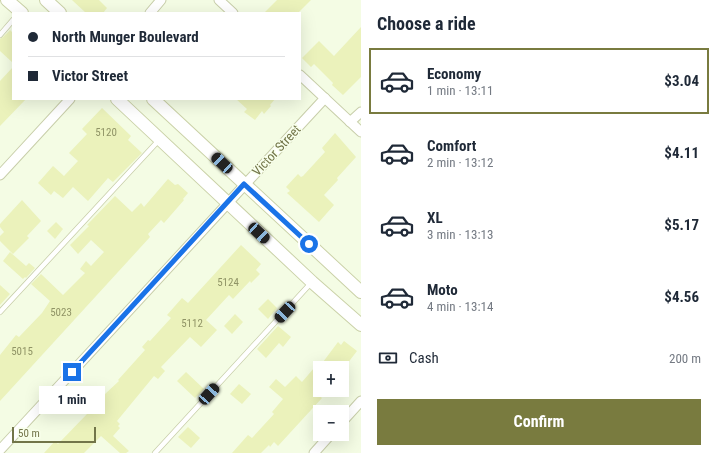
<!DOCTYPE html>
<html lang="en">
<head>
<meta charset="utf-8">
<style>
	:root { --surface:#fff; --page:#f6f6f7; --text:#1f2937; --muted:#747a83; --line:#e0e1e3; --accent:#797b3f }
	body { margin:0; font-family:"Roboto Condensed",sans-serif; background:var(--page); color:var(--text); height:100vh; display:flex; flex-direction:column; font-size:15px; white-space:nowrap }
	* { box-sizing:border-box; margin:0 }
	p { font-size:13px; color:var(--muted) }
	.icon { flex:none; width:22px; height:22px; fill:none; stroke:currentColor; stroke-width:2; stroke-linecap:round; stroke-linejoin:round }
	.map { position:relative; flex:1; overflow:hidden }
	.panel { display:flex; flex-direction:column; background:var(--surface); width:356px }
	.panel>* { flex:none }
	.top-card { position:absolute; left:12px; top:12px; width:289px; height:88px; border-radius:0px; box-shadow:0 4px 16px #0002; display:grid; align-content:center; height:88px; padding:0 16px; background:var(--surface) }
	.fabs { position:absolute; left:313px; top:361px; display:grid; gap:8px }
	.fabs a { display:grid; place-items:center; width:36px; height:36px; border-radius:0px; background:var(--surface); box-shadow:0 4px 16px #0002; font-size:20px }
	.scale { position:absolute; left:12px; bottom:10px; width:84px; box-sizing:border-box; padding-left:4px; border:2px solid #727549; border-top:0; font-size:11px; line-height:14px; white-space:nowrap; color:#727549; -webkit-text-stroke:3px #f8ffeb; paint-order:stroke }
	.end { position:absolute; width:18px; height:18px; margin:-9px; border:5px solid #1a73e8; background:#fff; box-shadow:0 0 0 2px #fff }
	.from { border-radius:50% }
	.bubble { position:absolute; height:28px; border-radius:0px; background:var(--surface); box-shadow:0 4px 16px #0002; font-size:13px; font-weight:700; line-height:28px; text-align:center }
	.car { position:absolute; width:12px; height:24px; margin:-12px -6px; border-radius:5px; box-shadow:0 0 3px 1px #0007; background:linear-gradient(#222 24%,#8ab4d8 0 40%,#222 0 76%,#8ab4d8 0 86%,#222 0) }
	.top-card b { display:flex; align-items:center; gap:14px; height:38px; font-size:15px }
	.top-card b+b { border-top:1px solid var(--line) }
	.top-card i { width:10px; height:10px; background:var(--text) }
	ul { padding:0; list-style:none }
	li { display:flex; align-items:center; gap:12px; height:66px; margin:0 8px 6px; padding:0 8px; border:2px solid transparent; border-radius:0px }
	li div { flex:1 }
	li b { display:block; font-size:15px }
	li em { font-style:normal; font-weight:700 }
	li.selected { border-color:var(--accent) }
	li>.icon { width:36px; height:36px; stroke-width:1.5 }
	h2 { padding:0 16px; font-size:18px; line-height:48px }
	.pay { display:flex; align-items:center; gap:10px; height:44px; padding:0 16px; font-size:15px }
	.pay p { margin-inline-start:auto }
	.button { display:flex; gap:8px; margin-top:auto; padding:8px 16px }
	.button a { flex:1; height:46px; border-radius:0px; background:var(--accent); color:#fff; font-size:16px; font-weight:700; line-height:46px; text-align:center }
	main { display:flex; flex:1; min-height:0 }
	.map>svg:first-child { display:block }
	.building { fill:#ebf2bb }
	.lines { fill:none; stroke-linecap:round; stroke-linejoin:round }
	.lane-casing { stroke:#c8ceaa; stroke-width:6 }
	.street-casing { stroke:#c8ceaa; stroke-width:11 }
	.secondary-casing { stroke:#cad1a7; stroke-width:14 }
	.lane { stroke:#fff; stroke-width:4.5 }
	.street { stroke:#fff; stroke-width:9 }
	.secondary { stroke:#fff; stroke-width:12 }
	.route { stroke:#1a73e8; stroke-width:5 }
	.labels { text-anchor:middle; stroke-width:3; stroke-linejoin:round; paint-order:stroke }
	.number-label { font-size:11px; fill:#909466 }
	.street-label { font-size:13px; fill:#727549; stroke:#f8ffeb }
</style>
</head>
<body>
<main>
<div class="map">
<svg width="361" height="453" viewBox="0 0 361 453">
	<rect width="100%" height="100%" fill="#f4fce4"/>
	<g class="building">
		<polygon points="72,0 99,0 107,8 103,13 86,13"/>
		<polygon points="277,0 311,0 298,13 264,13"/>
		<polygon points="361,27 361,77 343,95 332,85 333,83 314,64 311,67 302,58 319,41 334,56"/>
		<polygon points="10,30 13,33 13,63 0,51 0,39 3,37"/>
		<polygon points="13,67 13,99 26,99 0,126 0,81"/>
		<polygon points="236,99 275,99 270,105 271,106 264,114 262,111 255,120 244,112 247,109"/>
		<polygon points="102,108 131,136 128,140 142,153 113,182 108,178 88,201 73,187 63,198 54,191 51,195 38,183 53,166 64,176 78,161 69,153 87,134 82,129"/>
		<polygon points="335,133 356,157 337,178 338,180 324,195 334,205 319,222 287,193 290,191 286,187 298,174 301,177 303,176 325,152 322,148"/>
		<polygon points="168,179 175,185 178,184 188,193 183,199 184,200 164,223 161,220 148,234 150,237 0,401 0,355 16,335 19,337 42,313 50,301 31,284 41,274 63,295 85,273 80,269 86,261 91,266 104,252 91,240 78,254 70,245 89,226 87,225 115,196 132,212 141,203 144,207"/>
		<polygon points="22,200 41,221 27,236 29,238 13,254 0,241 0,236 4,232 0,227 0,224"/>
		<polygon points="56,222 63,229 55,239 47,231"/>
		<polygon points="241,245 261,264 256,270 260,274 251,283 250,281 233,299 229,295 206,320 217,330 201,347 190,337 161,367 165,371 158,379 154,376 117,421 120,424 118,426 120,428 113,436 129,451 126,453 120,453 101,436 84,453 44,453 55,441 58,444 87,414 81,410 87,403 91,407 119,381 118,380 145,350 142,347 148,340 150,341 171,318 167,315 182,298 188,303"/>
		<polygon points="10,252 26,266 29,263 35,268 26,278 25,277 23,279 3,261"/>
		<polygon points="0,285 10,294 0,305"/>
		<polygon points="268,299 277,308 268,319 258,309"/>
		<polygon points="235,314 243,322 232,334 224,326"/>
		<polygon points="278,326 291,337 283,347 279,343 266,358 257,349"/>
		<polygon points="344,341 357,351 344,368 320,368 320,396 322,398 278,446 274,442 270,447 269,445 261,453 232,453 248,435 252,438 274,414 272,412 283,399 269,387 276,379 285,387 296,376 302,382 320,361 320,366 338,342 341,345"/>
		<polygon points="186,372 204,389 195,398 177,381"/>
		<polygon points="239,384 251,394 242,404 230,394"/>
		<polygon points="188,427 200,438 191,448 178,437"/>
	</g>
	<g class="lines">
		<g class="lane-casing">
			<g id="lane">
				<polyline points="0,35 13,20"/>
				<polyline points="0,312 160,139"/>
				<polyline points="155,453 311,283"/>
			</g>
		</g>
		<g class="street-casing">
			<g id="street">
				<polyline points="219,0 233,13"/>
				<polyline points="150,13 161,0"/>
				<polyline points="300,75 361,132"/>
				<polyline points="350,122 361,112"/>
				<polyline points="0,175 70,99"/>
				<polyline points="342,422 361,401"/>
				<polyline points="0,450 325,98"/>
				<polyline points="314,453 331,434"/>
			</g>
		</g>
		<g class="secondary-casing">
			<g id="secondary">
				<polyline points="7,0 22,13"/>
				<polyline points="46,0 60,13"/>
				<polyline points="117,99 312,282 361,325"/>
				<polyline points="153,99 361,292"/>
			</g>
		</g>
		<use href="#lane" class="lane"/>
		<use href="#street" class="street"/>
		<use href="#secondary" class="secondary"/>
	</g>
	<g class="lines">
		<polyline class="route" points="72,372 244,184 309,244"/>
	</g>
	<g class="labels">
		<g class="number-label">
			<text x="106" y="136">5120</text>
			<text x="228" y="286">5124</text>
			<text x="61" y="316">5023</text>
			<text x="192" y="327">5112</text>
			<text x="22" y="355">5015</text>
		</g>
		<g class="street-label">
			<text transform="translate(276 150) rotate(-47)" y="5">Victor Street</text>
		</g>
	</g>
</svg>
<div class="fabs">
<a>+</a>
<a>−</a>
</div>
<div class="scale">50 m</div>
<i class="end from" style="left:309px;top:244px"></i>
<i class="end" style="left:72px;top:372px"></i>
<div class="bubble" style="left:39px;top:386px;width:66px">1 min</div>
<i class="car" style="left:222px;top:163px;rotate:313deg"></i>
<i class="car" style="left:259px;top:233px;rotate:133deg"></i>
<i class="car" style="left:285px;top:312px;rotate:223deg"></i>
<i class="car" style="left:209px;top:394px;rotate:42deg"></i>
<div class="top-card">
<b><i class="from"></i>North Munger Boulevard</b>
<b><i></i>Victor Street</b>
</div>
</div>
<section class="panel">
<h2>Choose a ride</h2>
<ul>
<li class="selected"><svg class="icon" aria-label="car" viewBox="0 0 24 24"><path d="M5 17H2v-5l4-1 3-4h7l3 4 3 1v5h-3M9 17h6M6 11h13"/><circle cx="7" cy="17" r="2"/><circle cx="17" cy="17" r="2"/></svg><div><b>Economy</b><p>1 min · 13:11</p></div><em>$3.04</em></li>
<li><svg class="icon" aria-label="car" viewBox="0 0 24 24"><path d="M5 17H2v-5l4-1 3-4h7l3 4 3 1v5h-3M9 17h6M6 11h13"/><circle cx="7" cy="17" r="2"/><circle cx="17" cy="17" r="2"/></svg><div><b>Comfort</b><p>2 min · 13:12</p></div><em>$4.11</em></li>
<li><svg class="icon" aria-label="car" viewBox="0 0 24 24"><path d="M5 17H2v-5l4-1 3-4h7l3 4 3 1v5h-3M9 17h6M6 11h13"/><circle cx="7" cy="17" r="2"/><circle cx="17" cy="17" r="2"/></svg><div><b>XL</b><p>3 min · 13:13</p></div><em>$5.17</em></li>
<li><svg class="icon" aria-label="car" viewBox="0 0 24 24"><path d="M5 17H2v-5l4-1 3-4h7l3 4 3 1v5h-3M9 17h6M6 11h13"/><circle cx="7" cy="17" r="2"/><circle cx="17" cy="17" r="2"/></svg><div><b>Moto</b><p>4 min · 13:14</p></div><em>$4.56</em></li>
</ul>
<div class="pay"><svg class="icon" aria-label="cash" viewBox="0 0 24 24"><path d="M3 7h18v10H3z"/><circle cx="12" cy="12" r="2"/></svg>Cash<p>200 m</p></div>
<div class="button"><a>Confirm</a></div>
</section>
</main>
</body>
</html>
